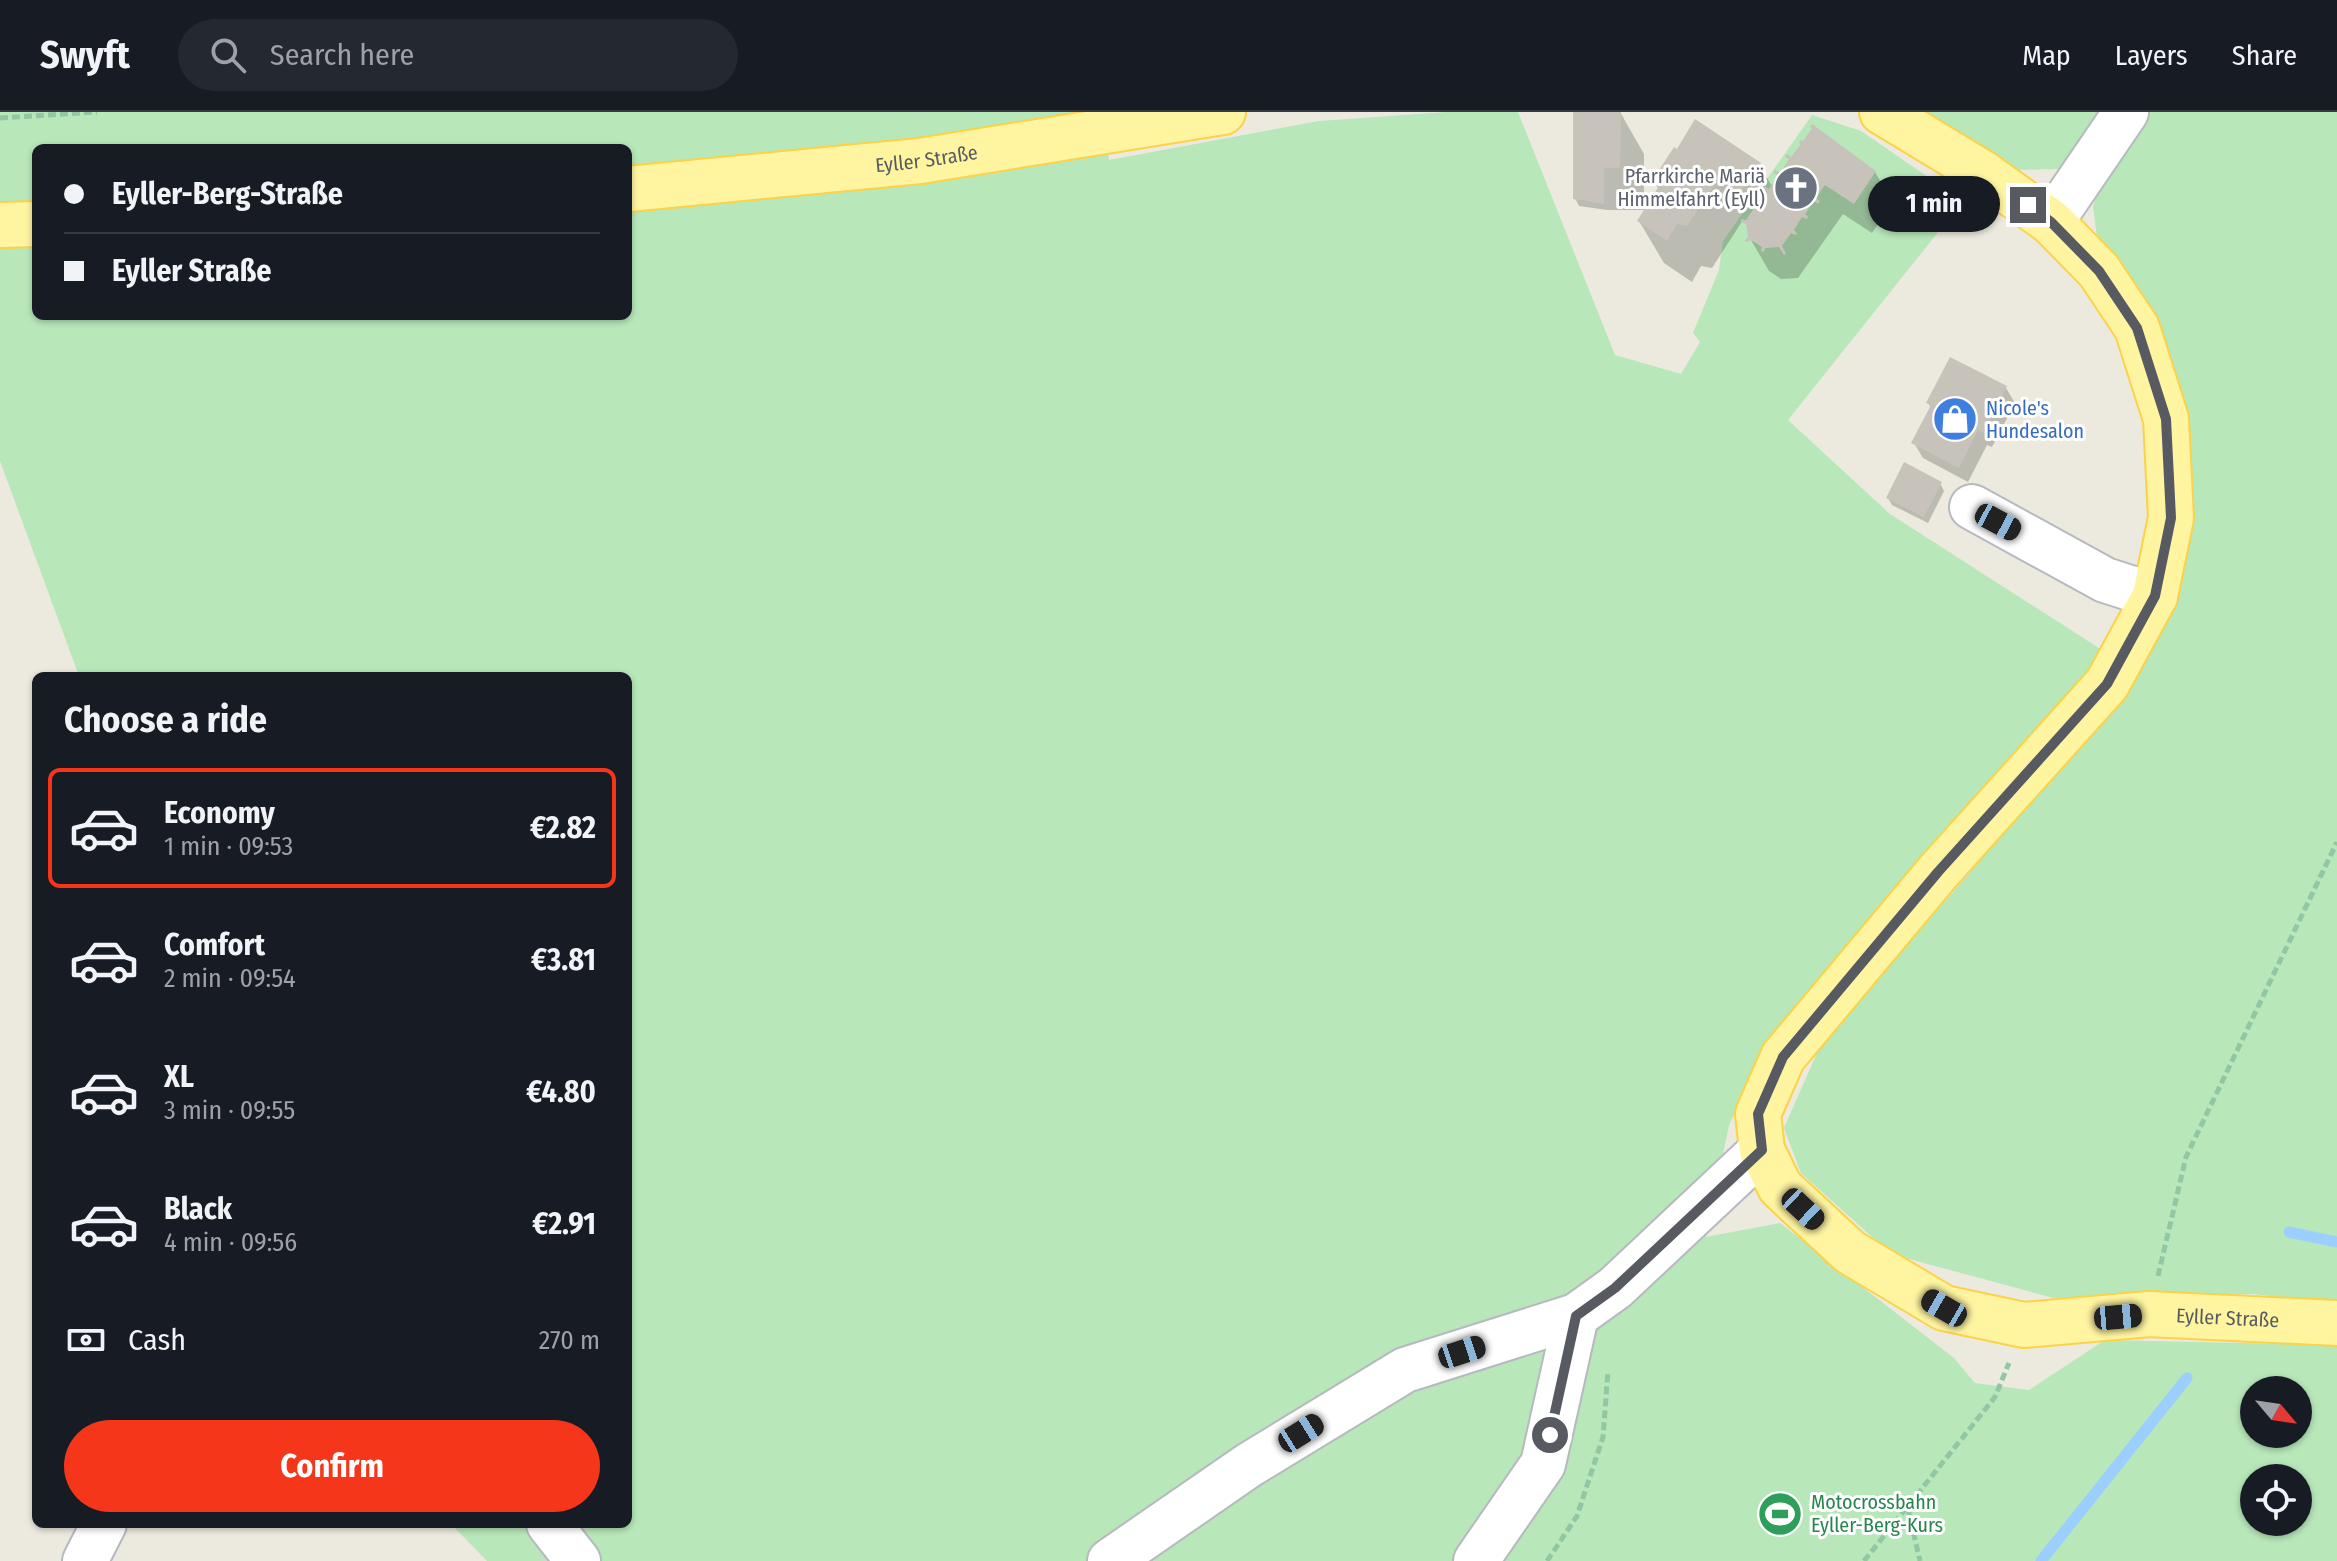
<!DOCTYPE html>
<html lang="en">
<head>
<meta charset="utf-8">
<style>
	:root { --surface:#171b24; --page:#242831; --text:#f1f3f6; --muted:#9ea1a6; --line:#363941; --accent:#f6361a }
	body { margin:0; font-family:"Fira Sans Condensed",sans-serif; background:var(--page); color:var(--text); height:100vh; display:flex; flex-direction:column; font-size:30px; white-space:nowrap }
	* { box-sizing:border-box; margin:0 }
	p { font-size:26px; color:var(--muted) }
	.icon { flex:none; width:44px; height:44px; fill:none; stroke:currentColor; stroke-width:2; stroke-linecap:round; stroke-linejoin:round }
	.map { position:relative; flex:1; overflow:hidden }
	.side { position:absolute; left:32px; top:560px; width:600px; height:856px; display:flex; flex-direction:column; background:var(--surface); border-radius:12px; box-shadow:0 2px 6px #0004 }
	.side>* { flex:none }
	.hud { position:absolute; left:32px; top:32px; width:600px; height:176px; border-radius:12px; box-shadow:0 2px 6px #0004; display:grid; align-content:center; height:176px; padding:0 32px; background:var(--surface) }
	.needle { width:52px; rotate:119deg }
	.buttons { position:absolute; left:2240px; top:1264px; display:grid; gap:16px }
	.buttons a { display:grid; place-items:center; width:72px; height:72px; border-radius:50%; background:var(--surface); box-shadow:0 2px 6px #0004; font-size:40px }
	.end { position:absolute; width:36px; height:36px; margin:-18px; border:10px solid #575b61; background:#fff; box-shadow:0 0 0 4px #fff }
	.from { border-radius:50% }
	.bubble { position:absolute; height:56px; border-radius:28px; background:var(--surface); box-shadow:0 2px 6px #0004; font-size:26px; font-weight:700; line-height:56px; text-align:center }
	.car { position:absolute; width:24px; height:48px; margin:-24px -12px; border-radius:10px; box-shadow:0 0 6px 2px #0007; background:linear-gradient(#222 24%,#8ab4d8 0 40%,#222 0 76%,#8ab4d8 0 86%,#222 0) }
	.hud b { display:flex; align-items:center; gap:28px; height:76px; font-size:30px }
	.hud b+b { border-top:2px solid var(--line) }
	.hud i { width:20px; height:20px; background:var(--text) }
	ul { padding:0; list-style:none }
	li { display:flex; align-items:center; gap:24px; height:120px; margin:0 16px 12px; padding:0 16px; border:4px solid transparent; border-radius:12px }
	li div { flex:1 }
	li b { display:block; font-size:30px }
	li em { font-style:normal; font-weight:700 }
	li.current { border-color:var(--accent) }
	li>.icon { width:72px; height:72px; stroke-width:1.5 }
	h2 { padding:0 32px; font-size:36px; line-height:96px }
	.pay { display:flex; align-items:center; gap:20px; height:88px; padding:0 32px; font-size:30px }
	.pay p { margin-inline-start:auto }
	.primary-button { display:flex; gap:16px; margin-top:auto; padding:16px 32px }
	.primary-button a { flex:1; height:92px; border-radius:48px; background:var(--accent); color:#fff; font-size:32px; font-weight:700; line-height:92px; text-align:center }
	header { display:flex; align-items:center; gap:48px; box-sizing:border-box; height:112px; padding:0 40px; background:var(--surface); border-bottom:2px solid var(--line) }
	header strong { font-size:38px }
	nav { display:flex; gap:44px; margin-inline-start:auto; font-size:28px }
	.search { width:560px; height:72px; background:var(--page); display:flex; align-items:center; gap:20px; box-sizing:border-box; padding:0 28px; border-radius:44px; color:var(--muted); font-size:30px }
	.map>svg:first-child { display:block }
	.green { fill:#b8e7ba; fill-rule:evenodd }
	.shadow { fill:#0003 }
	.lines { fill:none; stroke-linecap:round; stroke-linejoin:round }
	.stream { stroke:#9bcfff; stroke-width:11 }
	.building { fill:#c7c3bb }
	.minor-casing { stroke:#b6b9bf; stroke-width:48 }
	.major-casing { stroke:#fcd248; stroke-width:48 }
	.path { stroke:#91c7a2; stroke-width:5; stroke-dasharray:8 4; stroke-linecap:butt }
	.minor { stroke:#fff; stroke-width:44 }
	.major { stroke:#fff4a0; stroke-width:44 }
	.route { stroke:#575b61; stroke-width:10 }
	.labels { text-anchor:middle; stroke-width:6; stroke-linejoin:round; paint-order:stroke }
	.street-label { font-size:20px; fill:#575b61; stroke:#fff }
	.worship-label { font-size:20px; fill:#5b616d; stroke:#fff; text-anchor:end }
	.shop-label { font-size:20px; fill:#366cbe; stroke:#fff; text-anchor:start }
	.leisure-label { font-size:20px; fill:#27864d; stroke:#fff; text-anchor:start }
</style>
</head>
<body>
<header>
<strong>Swyft</strong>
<div class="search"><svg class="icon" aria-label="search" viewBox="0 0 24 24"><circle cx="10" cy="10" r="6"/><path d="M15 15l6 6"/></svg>Search here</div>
<nav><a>Map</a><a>Layers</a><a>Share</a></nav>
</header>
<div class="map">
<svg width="2337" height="1449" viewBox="0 0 2337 1449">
	<rect width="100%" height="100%" fill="#eceade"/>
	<g class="green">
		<path d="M0,0H1102L1109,48L1319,9L1446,0H1518L1615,243L1681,262L1700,230L1693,221L1719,158L1723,129L1812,3L1861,19L1963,89L1788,308L1890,402L2102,538L2067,589L1771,927L1729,1013L1706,1125L1780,1111L1954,1246L1975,1271L2029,1278L2105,1228L2337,1233V1449H487L451,1412H628V564H79L0,349ZM36,36H628V204H36ZM2254,1278H2298V1322H2254ZM2254,1366H2298V1410H2254Z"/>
		<polygon points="1921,0 2123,0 2062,57 2013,58"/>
		<polygon points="2140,0 2337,0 2337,1192 2254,1182 2053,1186 1891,1142 1801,1061 1784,1016 1820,934 2079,634 2181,449 2098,134 2093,95 2100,68"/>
	</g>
	<g class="shadow">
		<polygon points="1575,0 1620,0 1644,42 1644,98 1607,98 1579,94 1575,86"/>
		<polygon points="1759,52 1773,76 1875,60 1893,91 1872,121 1843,102 1798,166 1781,167 1769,159 1751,128 1748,111 1743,108 1712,156 1701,154 1692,170 1664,151 1639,109 1659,78 1654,69"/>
		<polygon points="1951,247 2006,276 2015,291 1992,335 1987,333 1968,370 1923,346 1914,331 1931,296 1928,291"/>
		<polygon points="1940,371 1944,379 1928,411 1892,393 1888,386"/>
	</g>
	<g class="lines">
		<g class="stream">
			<polyline points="2289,1120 2337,1130"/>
			<polyline points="2041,1449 2187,1266"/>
		</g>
	</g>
	<g class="building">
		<polygon points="1573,0 1621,0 1620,56 1604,56 1604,92 1573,87"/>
		<polygon points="1695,7 1761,51 1740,81 1718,67 1687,114 1677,112 1667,129 1637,109 1659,74 1652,69 1674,35 1677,37"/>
		<polygon points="1812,12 1876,59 1854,92 1825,73 1816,86 1820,89 1818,92 1814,89 1805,102 1808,105 1807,107 1802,105 1794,118 1797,121 1796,123 1791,121 1782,134 1786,142 1784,143 1779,135 1765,136 1764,140 1761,139 1762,135 1751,128 1746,130 1745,128 1748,125 1746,112 1741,110 1741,107 1746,108 1755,95 1752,92 1753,89 1757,92 1767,79 1763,76 1764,74 1769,77 1778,63 1774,61 1775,58 1780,61 1789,47 1785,45 1787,42 1791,45 1801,32 1799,31 1801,28 1803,29 1812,16 1810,15"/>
		<polygon points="1950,245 2007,274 1983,321 1978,318 1959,356 1911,331 1931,293 1926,291"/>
		<polygon points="1904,350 1942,370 1924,405 1886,386"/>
	</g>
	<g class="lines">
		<g class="minor-casing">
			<g id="minor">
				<polyline points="2051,110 2126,0"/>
				<polyline points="1972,395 2105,468 2155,484"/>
				<polyline points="549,1412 578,1449"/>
				<polyline points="85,1449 104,1412"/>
				<polyline points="1110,1449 1249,1353 1405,1258 1576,1204"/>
				<polyline points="1476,1449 1543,1352 1576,1204 1615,1176 1762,1038"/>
			</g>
		</g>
		<g class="major-casing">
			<g id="major">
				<path id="s1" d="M1882,0L1981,60L2051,110L2099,159L2137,216L2166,307L2171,406L2155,484L2107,572L1938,760L1783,945L1758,1002L1762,1038L1780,1075L1850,1140L1944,1196L2024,1213L2149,1202L2337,1211"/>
				<path id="s2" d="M628,77L920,49L1223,0"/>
				<polyline points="0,113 36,112"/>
			</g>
		</g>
		<g class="path">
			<polyline points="0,6 97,0"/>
			<polyline points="2158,1164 2186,1045 2337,730"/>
			<polyline points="1908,1397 1920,1449"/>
			<polyline points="1547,1449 1577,1404 1603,1325 1608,1259"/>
			<polyline points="1864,1449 1995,1285 2009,1251"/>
		</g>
		<use href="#minor" class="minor"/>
		<use href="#major" class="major"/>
	</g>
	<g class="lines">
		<polyline class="route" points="1550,1323 1576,1204 1615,1176 1762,1038 1758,1002 1783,945 1938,760 2107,572 2155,484 2171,406 2166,307 2137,216 2099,159 2051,110 2028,93"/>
	</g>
	<defs>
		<g id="church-disc" transform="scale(2.3)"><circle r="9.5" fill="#6b7280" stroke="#fff"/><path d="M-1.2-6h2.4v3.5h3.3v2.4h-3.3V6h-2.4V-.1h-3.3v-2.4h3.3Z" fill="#fff"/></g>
		<g id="shop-disc" transform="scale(2.3)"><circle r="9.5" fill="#3f7fe0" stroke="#fff"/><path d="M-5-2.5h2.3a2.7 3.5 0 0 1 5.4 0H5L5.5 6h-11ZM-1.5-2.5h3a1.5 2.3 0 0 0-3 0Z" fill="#fff"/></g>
		<g id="stadium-disc" transform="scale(2.3)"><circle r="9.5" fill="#2e9e5b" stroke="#fff"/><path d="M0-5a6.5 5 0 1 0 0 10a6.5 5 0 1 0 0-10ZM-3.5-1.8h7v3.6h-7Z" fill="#fff"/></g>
	</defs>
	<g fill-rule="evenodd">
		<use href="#church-disc" x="1796" y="76"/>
		<use href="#shop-disc" x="1955" y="307"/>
		<use href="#stadium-disc" x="1780" y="1402"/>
	</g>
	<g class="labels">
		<g class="street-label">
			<text dy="7" stroke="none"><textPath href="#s2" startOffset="300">Eyller Straße</textPath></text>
			<text dy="7" stroke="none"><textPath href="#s1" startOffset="1838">Eyller Straße</textPath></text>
		</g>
		<g class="worship-label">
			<text x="1765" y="71">Pfarrkirche Mariä<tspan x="1765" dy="23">Himmelfahrt (Eyll)</tspan></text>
		</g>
		<g class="shop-label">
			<text x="1986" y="303">Nicole's<tspan x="1986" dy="23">Hundesalon</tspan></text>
		</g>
		<g class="leisure-label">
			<text x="1811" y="1397">Motocrossbahn<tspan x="1811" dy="23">Eyller-Berg-Kurs</tspan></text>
		</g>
	</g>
</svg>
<div class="buttons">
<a><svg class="needle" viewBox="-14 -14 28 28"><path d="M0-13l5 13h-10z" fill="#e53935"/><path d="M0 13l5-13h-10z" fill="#9ea1a6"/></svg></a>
<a><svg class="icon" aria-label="locate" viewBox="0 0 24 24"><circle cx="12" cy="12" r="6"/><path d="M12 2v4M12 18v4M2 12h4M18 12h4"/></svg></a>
</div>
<i class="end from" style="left:1550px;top:1323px"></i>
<i class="end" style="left:2028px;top:93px"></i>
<div class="bubble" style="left:1868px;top:64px;width:132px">1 min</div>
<i class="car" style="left:1998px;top:410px;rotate:118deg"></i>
<i class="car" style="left:1803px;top:1097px;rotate:133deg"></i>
<i class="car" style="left:1944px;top:1196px;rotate:300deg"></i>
<i class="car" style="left:2118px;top:1205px;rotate:85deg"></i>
<i class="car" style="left:1462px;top:1240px;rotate:72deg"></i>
<i class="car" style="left:1301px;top:1321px;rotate:58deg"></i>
<div class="hud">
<b><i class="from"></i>Eyller-Berg-Straße</b>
<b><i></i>Eyller Straße</b>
</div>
<section class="side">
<h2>Choose a ride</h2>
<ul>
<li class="current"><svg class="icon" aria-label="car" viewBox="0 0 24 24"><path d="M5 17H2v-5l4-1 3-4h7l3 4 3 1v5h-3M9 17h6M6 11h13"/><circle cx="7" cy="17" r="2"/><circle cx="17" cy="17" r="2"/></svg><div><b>Economy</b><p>1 min · 09:53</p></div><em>€2.82</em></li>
<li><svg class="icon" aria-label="car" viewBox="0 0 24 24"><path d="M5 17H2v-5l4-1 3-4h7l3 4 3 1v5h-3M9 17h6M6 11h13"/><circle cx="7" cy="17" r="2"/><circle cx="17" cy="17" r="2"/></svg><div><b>Comfort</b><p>2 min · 09:54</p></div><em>€3.81</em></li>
<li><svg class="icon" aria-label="car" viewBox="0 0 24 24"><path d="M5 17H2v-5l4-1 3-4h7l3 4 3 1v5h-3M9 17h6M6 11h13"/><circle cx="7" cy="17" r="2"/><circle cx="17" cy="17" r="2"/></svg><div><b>XL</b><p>3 min · 09:55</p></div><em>€4.80</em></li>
<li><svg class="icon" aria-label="car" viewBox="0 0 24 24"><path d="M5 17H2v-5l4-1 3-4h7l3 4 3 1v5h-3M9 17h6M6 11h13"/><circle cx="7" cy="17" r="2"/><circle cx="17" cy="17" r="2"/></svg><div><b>Black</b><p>4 min · 09:56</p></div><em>€2.91</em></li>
</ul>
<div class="pay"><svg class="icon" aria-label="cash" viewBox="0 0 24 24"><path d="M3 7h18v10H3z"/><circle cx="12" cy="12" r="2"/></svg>Cash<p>270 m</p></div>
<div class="primary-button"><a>Confirm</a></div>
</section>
</div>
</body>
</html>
